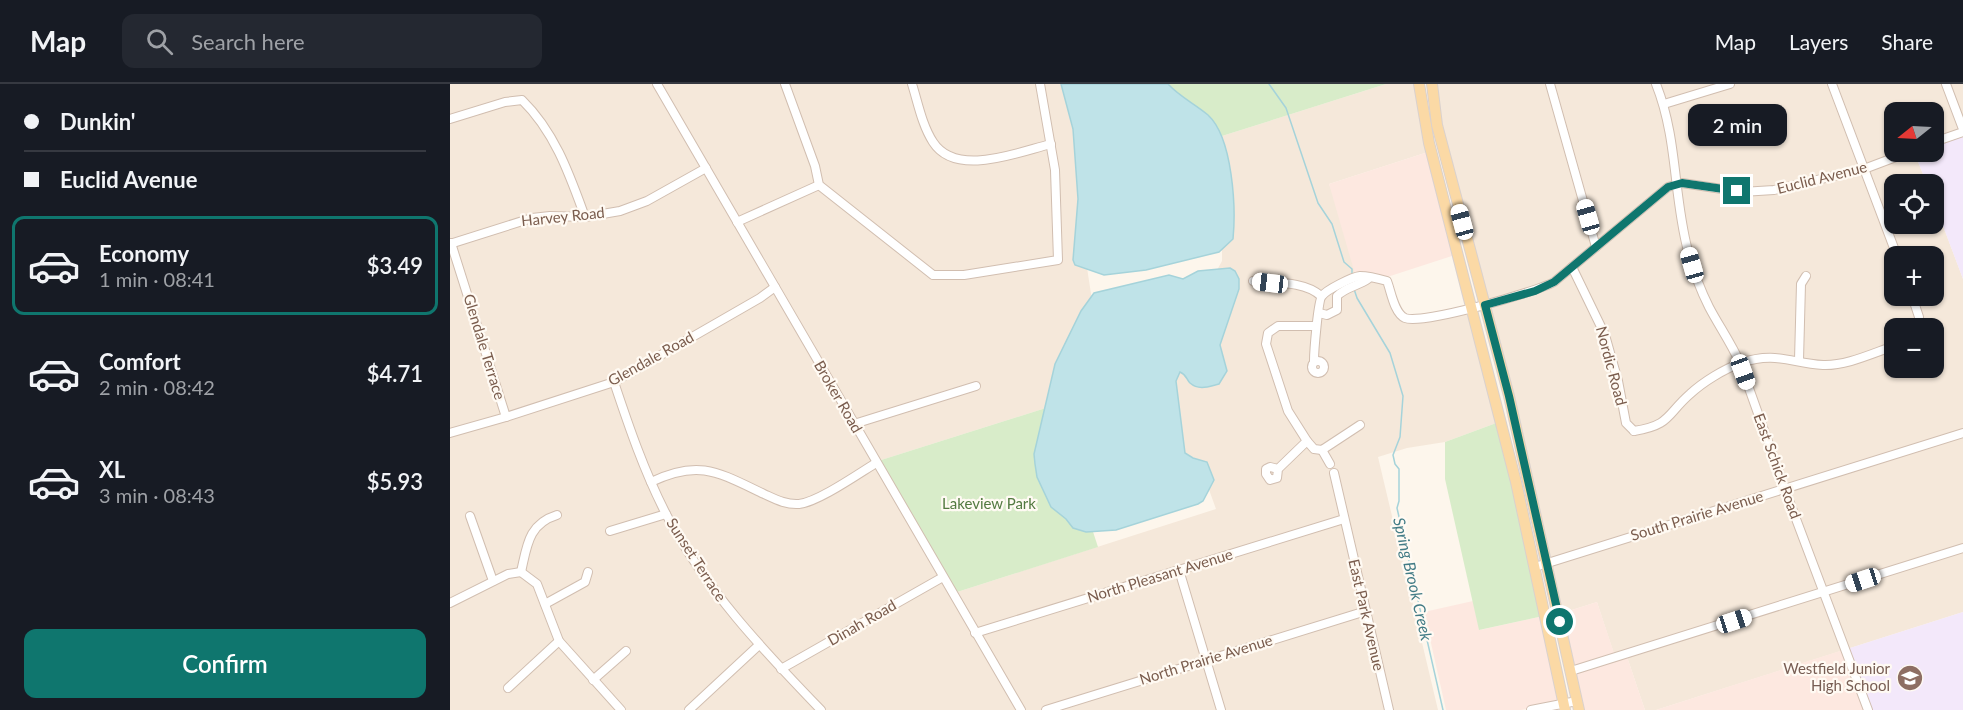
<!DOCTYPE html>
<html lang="en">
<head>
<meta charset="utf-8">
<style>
	:root { --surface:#171b24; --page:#242831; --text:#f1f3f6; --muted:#9ea1a6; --line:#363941; --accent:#0f766e }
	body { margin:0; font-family:Lato,sans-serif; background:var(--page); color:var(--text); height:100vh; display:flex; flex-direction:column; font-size:22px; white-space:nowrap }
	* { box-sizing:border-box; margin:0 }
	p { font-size:20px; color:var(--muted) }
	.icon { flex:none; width:33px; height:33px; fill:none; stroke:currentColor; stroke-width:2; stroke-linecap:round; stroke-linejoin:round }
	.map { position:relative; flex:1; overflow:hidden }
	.sheet { display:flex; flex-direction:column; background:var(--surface); width:450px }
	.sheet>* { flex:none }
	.guide { display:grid; align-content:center; height:132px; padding:0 24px; background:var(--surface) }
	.needle { width:39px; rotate:252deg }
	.controls { position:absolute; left:1434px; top:18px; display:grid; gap:12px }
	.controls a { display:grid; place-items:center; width:60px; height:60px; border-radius:12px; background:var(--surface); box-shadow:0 2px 4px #0004; font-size:30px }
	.end { position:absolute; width:27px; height:27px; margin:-14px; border:8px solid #0f766e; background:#fff; box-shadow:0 0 0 3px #fff }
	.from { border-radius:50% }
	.bubble { position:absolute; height:42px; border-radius:12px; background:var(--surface); box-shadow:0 2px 4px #0004; font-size:20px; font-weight:600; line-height:42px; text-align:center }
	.car { position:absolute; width:18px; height:36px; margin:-18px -9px; border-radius:8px; box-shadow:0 0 4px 2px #0007; background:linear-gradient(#fff 24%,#345 0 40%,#fff 0 76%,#345 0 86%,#fff 0) }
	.guide b { display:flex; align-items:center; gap:21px; height:57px; font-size:22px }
	.guide b+b { border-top:2px solid var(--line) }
	.guide i { width:15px; height:15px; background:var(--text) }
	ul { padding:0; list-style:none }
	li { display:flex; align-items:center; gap:18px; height:99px; margin:0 12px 9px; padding:0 12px; border:3px solid transparent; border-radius:12px }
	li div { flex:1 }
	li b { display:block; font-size:22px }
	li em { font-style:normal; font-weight:600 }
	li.current { border-color:var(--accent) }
	li>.icon { width:54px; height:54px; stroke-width:1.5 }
	.cta { display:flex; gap:12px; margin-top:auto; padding:12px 24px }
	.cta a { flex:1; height:69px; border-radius:12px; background:var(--accent); color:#fff; font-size:24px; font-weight:600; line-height:69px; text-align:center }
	header { display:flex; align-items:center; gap:36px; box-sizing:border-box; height:84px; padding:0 30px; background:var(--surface); border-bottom:2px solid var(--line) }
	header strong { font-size:28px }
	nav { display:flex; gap:33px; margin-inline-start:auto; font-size:21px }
	.search { width:420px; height:54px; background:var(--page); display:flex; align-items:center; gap:15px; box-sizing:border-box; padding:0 21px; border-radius:12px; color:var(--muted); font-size:22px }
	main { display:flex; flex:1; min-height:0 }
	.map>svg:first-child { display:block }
	.residential { fill:#f5e8da; fill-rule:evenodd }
	.commercial { fill:#fde8e0 }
	.education { fill:#f3e8fa }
	.green { fill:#d8ecc9 }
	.water { fill:#bfe3e8; stroke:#a5d3da; stroke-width:1.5 }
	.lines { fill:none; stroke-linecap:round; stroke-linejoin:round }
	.stream { stroke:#a5d3da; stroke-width:1.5 }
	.minor-casing { stroke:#d1beb0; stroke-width:10 }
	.major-casing { stroke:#dad1cd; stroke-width:12 }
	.minor { stroke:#fff; stroke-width:8 }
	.major { stroke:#fbd9a5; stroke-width:10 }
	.route { stroke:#0f766e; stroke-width:8 }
	.labels { text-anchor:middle; stroke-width:4.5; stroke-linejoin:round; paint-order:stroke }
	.street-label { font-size:15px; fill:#7a5c4d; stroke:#fffaf3 }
	.park-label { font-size:15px; fill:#537a41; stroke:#fffaf3 }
	.education-label { font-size:15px; fill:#785e54; stroke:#fffaf3; text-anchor:end }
	.water-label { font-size:16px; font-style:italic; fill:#437c86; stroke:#fffaf3 }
</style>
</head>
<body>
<header>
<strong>Map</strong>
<div class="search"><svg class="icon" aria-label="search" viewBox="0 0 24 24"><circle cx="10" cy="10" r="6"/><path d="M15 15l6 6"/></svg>Search here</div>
<nav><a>Map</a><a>Layers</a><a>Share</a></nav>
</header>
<main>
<section class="sheet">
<div class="guide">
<b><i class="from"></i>Dunkin'</b>
<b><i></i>Euclid Avenue</b>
</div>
<ul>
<li class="current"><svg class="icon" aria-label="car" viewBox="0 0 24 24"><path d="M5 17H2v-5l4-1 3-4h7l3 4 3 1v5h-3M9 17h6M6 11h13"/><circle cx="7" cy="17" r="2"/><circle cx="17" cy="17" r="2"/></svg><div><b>Economy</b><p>1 min · 08:41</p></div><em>$3.49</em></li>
<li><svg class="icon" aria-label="car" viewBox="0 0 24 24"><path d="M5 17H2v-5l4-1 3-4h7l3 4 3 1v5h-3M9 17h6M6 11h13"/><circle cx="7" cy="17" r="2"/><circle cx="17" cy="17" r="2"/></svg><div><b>Comfort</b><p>2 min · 08:42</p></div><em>$4.71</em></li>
<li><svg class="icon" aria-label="car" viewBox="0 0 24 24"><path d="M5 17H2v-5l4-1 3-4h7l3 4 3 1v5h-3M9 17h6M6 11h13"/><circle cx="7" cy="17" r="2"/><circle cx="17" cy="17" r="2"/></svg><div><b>XL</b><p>3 min · 08:43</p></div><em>$5.93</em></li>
</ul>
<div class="cta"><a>Confirm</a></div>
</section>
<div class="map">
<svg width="1513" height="626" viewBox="0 0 1513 626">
	<rect width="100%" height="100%" fill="#fdf6ec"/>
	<g class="residential">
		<polygon points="0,0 204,0 567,626 0,626"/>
		<polygon points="209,0 630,0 636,177 643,223 602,322 428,377"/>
		<polygon points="936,0 967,0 978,68 879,100 920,196 935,199 955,237 1019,227 1049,338 995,358 957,364 928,373 988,626 573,626 504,509 766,425 753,389 726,374 707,307 725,263 772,177 772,52"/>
		<path d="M983,0H1513V45L1484,56V28H1444V68H1464L1477,100H1444V140H1484V118L1513,195V528L1206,626H1195L1176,570L1165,573L1147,518L1109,530L1098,480L1336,401L1098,477L989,41ZM1444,172H1484V212H1444ZM1444,244H1484V284H1444Z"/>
	</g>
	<g class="commercial">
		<polygon points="978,68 1005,171 928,196 920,196 909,204 879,100"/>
		<polygon points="1023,517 1030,546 1093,532 1111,618 1071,626 996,626 974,528"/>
		<polygon points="1147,518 1165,572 1176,570 1195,626 1130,626 1109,530"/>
		<polygon points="1393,566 1416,626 1206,626"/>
	</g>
	<g class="education">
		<polygon points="1513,50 1513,195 1484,118 1484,100 1477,100 1464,68 1484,68 1484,61"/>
		<polygon points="1513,528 1513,626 1419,626 1397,565"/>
	</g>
	<g class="green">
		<polygon points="715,0 936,0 772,52"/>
		<polygon points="602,322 648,463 504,509 428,377"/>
		<polygon points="1049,338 1093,532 1029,546 995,395 995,358"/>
	</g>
	<g class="water">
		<path d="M611,0H718C730,13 745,20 758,31C783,54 786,124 783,155L769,168L696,186L654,191L625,181L623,176L628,115L623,45Z"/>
		<path d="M780,184L785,187L789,195V205L770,261L777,287L769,300C760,302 749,307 740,299C736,295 737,291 730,288L726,297L735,369L743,374L757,378L764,396L753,417L748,420L666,446L636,448L623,444L616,435L601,423L587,393L585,380L584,370L605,280L631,227L644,209L719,191L733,195L748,187Z"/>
	</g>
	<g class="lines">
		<g class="stream">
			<polyline points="819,0 836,24 868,119 882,140 894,178 902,185 902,192"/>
			<polyline points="904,205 907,214 940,269 953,312 950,353 943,371 945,380 949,385 949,417 947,424 993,626"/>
		</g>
		<g class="minor-casing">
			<g id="minor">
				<polyline points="207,0 571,626"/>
				<polyline points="335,0 365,82 369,101 483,191 514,191 608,176 605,86 590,0"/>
				<path d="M462,0C468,19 472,41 483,58C506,94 568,68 601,60"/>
				<polyline points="1100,0 1146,163"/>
				<path d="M1206,0C1228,55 1223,111 1238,167C1243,186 1250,205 1259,223C1269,242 1281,259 1290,279L1340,419L1418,626"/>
				<polyline points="1382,0 1447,172"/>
				<polyline points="1496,0 1513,45"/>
				<polyline points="1214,20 1280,0"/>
				<path d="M0,35L55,18L72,16C105,48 120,92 135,133"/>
				<polyline points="1484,58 1513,48"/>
				<polyline points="287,138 369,101"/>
				<polyline points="1,159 56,333"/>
				<polyline points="0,160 82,134 100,132 135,133 170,127 197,117 256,84"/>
				<polyline points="1122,183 1155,251 1168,297 1176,339 1184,347"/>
				<path d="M803,197C825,199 855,197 871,212"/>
				<polyline points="1462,212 1469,233 1468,244"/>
				<path d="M869,229L877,231L887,226V212C896,203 908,202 918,195"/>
				<polyline points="1349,276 1351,200 1356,192"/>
				<circle cx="868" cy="283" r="6"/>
				<path d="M864,277C864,268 868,216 872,212C876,206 902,193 910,192C916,192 930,195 937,197C941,207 944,229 955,234C972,241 1086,208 1104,198L1218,103L1232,99L1292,108L1324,106L1414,85L1459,68"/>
				<path d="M164,298C179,343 194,387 216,430C255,505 313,566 371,626"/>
				<polyline points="404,340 526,302"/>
				<path d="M1184,347C1221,341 1216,331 1240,310C1253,298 1274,285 1291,279C1325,267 1341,279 1373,281C1396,282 1423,269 1444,262"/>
				<polyline points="0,349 56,333 164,298 310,214 325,203"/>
				<polyline points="857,357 864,365 872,366 910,341"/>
				<polyline points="872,366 880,380"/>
				<polyline points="828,385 820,383 816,385 816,390 820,396 827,394 828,385 857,357 838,327 816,260 818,249 828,242 866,242"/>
				<polyline points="884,389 939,626"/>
				<path d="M201,398C249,375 268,388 314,410C325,415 336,421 349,420C368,418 408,390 426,379"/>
				<polyline points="20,432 43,497"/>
				<polyline points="160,447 216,430"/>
				<polyline points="1085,483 1513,349"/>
				<polyline points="729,486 771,626"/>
				<polyline points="71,488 87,500 109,557 171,626"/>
				<path d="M71,488C77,462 78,440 107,431"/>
				<polyline points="0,519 58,490 71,488"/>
				<polyline points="95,520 135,498 138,488"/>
				<polyline points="525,549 894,435"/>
				<polyline points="331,585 493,493"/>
				<polyline points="1121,587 1513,464"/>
				<polyline points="143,596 176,567"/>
				<polyline points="58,604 109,557"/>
				<polyline points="239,626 309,561"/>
				<polyline points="596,626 916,527"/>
				<polyline points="1081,626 1127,617"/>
			</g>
		</g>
		<g class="major-casing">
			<g id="major">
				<polyline points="969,0 979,59 1066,398 1115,626"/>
				<polyline points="982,0 987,41 1059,312 1129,626"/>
			</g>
		</g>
		<use href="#minor" class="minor"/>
		<use href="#major" class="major"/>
	</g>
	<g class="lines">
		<polyline class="route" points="1110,538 1059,312 1035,221 1085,207 1104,198 1218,103 1232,99 1287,107"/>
	</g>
	<defs>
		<g id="school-disc" transform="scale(1.35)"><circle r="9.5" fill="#8d6e63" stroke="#fffaf3"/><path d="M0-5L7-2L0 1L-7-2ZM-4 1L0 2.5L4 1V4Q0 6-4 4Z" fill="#fff"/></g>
	</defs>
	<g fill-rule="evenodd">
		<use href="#school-disc" x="1460" y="594"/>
	</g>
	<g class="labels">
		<g class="street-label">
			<text transform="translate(1372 94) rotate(-14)" y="5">Euclid Avenue</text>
			<text transform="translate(113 133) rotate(-6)" y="5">Harvey Road</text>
			<text transform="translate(34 263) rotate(73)" y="5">Glendale Terrace</text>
			<text transform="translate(201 275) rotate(-29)" y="5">Glendale Road</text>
			<text transform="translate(1161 282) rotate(75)" y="5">Nordic Road</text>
			<text transform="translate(388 313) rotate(60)" y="5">Broker Road</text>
			<text transform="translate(1327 382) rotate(70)" y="5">East Schick Road</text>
			<text transform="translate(1247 432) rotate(-17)" y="5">South Prairie Avenue</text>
			<text transform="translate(246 476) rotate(57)" y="5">Sunset Terrace</text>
			<text transform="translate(710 492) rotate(-17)" y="5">North Pleasant Avenue</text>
			<text transform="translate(916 531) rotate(77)" y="5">East Park Avenue</text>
			<text transform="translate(412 539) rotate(-30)" y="5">Dinah Road</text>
			<text transform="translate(756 576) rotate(-17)" y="5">North Prairie Avenue</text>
		</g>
		<g class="park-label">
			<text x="539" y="425">Lakeview Park</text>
		</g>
		<g class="education-label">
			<text x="1440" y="590">Westfield Junior<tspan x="1440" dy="17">High School</tspan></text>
		</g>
		<g class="water-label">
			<text transform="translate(963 495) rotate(77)" y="6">Spring Brook Creek</text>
		</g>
	</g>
</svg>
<div class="controls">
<a><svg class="needle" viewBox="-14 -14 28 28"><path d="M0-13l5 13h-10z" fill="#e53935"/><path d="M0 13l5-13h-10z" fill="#9ea1a6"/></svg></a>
<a><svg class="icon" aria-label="locate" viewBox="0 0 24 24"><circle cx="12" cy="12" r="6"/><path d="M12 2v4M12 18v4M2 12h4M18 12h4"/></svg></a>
<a>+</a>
<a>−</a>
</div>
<i class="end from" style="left:1110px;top:538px"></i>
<i class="end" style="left:1287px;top:107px"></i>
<div class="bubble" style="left:1238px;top:20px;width:99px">2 min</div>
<i class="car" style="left:1138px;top:133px;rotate:344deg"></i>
<i class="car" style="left:1012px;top:138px;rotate:345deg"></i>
<i class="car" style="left:1242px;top:181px;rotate:344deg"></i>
<i class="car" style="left:820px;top:199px;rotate:277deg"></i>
<i class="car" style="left:1293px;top:288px;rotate:160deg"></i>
<i class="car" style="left:1413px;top:496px;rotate:252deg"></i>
<i class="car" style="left:1284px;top:537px;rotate:72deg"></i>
</div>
</main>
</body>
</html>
